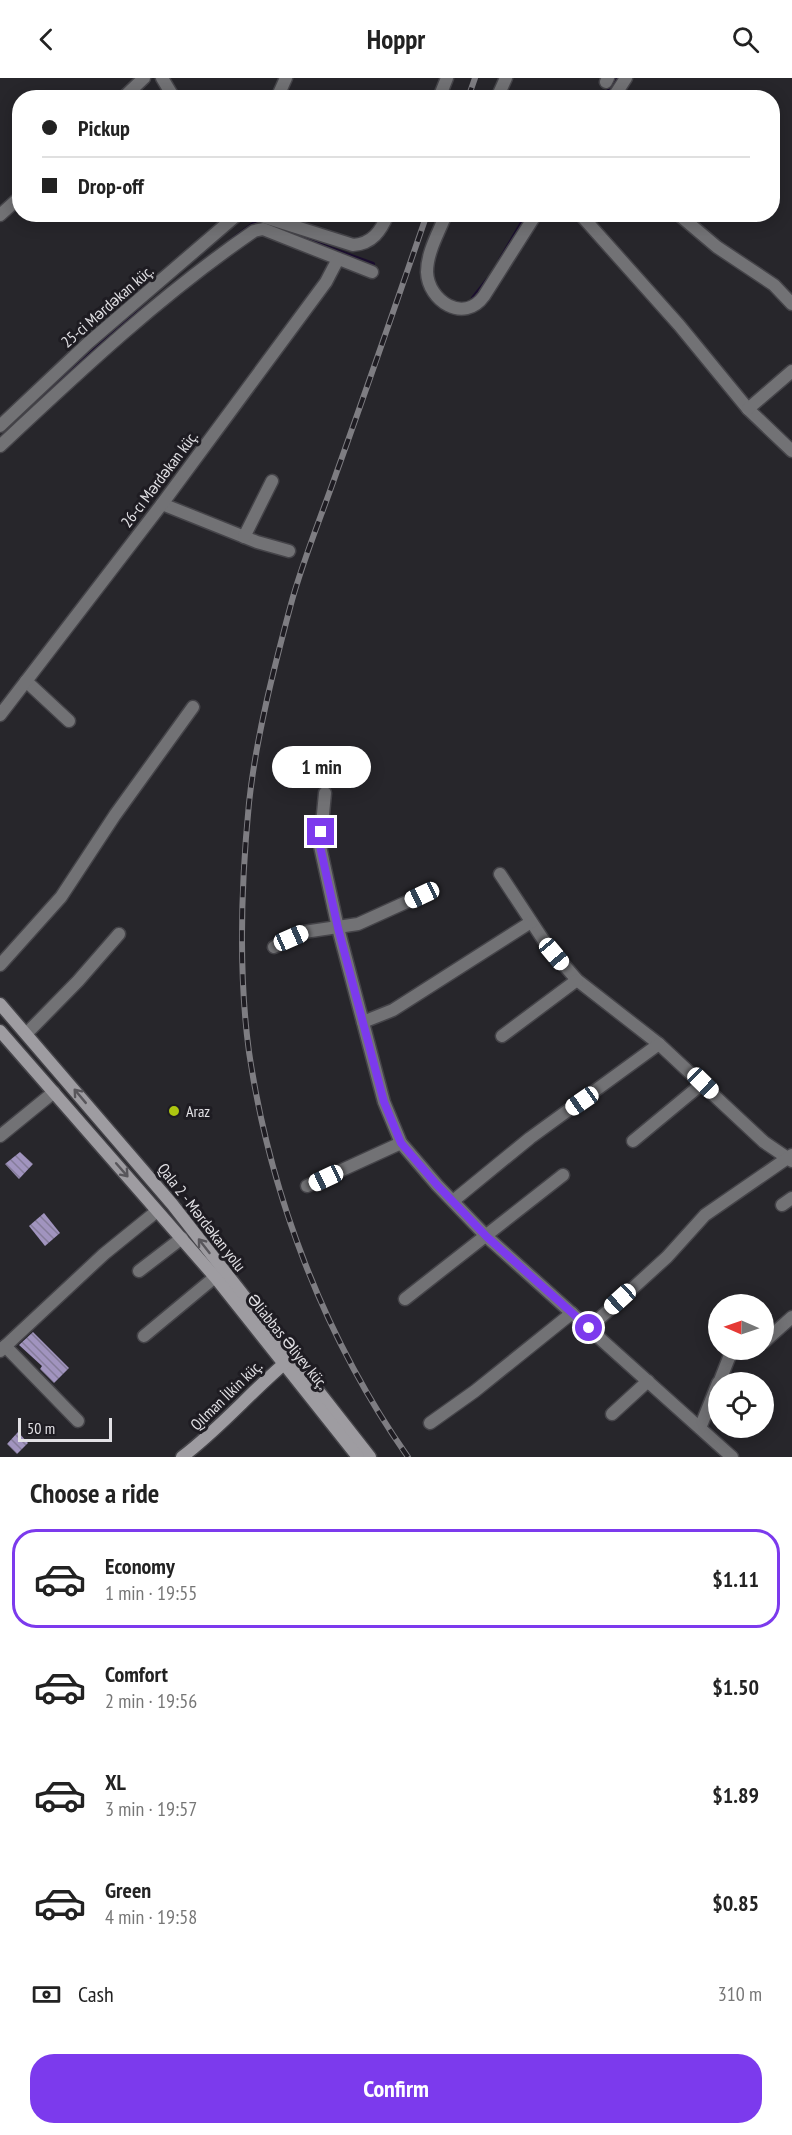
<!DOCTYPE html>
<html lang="en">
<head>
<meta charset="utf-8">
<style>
	:root { --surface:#fff; --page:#f2f2f2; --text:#222; --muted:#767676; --line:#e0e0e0; --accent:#7c3aed }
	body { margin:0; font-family:"PT Sans Narrow",sans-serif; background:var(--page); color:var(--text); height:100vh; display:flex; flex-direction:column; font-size:22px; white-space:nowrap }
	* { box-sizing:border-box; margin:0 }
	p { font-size:20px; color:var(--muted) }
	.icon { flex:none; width:33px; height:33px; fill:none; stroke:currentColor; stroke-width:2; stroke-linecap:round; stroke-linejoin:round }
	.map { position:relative; height:1379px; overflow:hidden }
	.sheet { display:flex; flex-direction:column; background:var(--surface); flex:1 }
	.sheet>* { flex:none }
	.hud { position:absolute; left:12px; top:12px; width:768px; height:132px; border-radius:24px; box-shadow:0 3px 15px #0003; display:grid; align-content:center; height:132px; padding:0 30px; background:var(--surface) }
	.needle { width:39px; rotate:272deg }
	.fabs { position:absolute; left:708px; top:1216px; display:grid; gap:12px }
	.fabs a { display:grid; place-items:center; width:66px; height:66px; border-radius:50%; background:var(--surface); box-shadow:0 3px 15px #0003; font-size:30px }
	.scale { position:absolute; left:18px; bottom:15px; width:94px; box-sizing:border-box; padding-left:6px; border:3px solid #e2e1e5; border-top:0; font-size:16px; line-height:21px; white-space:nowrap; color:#e2e1e5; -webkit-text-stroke:4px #1e1c22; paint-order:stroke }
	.end { position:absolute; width:27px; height:27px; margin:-14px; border:8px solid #7c3aed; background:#fff; box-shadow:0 0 0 3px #fff }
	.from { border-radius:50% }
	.bubble { position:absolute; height:42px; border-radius:21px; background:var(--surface); box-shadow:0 3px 15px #0003; font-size:20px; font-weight:700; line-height:42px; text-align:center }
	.car { position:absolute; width:18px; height:36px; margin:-18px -9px; border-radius:8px; box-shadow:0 0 4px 2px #0007; background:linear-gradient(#fff 24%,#345 0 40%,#fff 0 76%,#345 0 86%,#fff 0) }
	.hud b { display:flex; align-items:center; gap:21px; height:57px; font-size:22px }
	.hud b+b { border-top:2px solid var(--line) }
	.hud i { width:15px; height:15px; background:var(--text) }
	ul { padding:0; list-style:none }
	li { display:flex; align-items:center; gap:18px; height:99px; margin:0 12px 9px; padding:0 18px; border:3px solid transparent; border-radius:24px }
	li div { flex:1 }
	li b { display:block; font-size:22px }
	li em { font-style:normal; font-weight:700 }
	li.selected { border-color:var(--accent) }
	li>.icon { width:54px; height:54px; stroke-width:1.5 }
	h2 { padding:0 30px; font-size:27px; line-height:72px }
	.pay { display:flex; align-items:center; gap:15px; height:66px; padding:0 30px; font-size:22px }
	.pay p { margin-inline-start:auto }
	.button { display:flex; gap:12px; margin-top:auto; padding:12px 30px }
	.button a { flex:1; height:69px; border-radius:24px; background:var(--accent); color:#fff; font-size:24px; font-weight:700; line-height:69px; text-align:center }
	header { display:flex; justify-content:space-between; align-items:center; height:78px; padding:0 30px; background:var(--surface); font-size:27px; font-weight:700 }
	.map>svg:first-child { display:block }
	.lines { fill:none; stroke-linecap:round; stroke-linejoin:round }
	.stream { stroke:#1a0d2e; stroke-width:4 }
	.building { fill:url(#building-back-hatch) }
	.street-casing { stroke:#454449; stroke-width:15 }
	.secondary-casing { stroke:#454449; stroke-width:15 }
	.street { stroke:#727275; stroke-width:12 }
	.secondary { stroke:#9e9ca1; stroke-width:12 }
	.rail-casing { stroke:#7e7d82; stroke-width:6 }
	.rail { stroke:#1e1c22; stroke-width:4; stroke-dasharray:11; stroke-linecap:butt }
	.oneway { stroke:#58565b }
	.route { stroke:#7c3aed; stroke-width:8 }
	.poi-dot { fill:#adc610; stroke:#1e1c22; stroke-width:2 }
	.labels { text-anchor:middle; stroke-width:6; stroke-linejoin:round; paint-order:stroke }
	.street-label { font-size:16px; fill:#e2e1e5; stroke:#1e1c22 }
	.poi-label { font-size:16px; fill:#e2e1e5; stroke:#1e1c22; text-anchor:start }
</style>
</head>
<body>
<header><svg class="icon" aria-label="back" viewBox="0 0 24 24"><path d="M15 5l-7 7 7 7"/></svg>Hoppr<svg class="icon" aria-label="search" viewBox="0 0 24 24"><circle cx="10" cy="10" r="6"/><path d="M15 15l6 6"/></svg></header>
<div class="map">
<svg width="792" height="1379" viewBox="0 0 792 1379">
	<defs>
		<pattern id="building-back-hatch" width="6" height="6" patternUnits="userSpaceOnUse" patternTransform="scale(1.5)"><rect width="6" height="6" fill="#a194bf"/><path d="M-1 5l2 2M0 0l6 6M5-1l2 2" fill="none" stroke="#857c9a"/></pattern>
	</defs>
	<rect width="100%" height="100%" fill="#27262b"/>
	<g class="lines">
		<g class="stream">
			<polyline points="604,20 616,0"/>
			<polyline points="281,152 373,186"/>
			<polyline points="230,163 257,143 266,146"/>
			<polyline points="500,182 527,136"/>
			<polyline points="473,220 488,201"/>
			<polyline points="39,323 121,247 148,227"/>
		</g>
	</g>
	<g class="building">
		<polygon points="20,1074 33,1086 19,1101 5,1086"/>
		<polygon points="44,1135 60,1155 45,1168 29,1148"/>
		<polygon points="33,1254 69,1290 54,1305 40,1291 42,1288 19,1267"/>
		<polygon points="18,1354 28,1365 17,1376 7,1366"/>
	</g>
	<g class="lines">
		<g class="street-casing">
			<g id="street">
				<polyline points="162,0 174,20"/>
				<polyline points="606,4 608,0"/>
				<polyline points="123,20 144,0"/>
				<polyline points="277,20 286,0"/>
				<polyline points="439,20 447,0"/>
				<polyline points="497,20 506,0"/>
				<polyline points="613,20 626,0"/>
				<path d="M255,136L353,167C372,166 381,153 388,136"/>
				<path d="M446,136C439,154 427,174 427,194C428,223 464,246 484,218L536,136"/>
				<polyline points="580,136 679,247 748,331 792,373"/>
				<polyline points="678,136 717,169 774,207 792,226"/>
				<polyline points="0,137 20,119"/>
				<polyline points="748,331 792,293"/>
				<polyline points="0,348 88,265 238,136"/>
				<path d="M0,368C81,292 162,216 254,153L263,151L372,194"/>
				<polyline points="162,426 257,464 289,473"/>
				<polyline points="244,459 272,403"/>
				<polyline points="26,603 69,643"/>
				<polyline points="0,637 162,426 326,204 338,181"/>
				<polyline points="325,715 320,768 338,850 384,1024 401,1065 437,1107 487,1159 732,1379"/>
				<polyline points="500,796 546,866 577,902 659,966 764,1064 792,1083"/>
				<polyline points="274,869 304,854 358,846 422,817"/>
				<polyline points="0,887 61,819 115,737 193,629"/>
				<polyline points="363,944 393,932 531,844"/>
				<polyline points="27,955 78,903 119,856"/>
				<polyline points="502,958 577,902"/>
				<polyline points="0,1058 54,1014"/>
				<polyline points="633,1063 703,1005"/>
				<polyline points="307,1108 401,1065"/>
				<polyline points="453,1123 530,1060 659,966"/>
				<polyline points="782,1127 792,1120"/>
				<polyline points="139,1193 182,1160"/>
				<polyline points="405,1221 563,1097"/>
				<polyline points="589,1250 667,1179 705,1137 792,1077"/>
				<polyline points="144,1258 215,1199"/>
				<polyline points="764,1264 792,1239"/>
				<polyline points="5,1268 78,1343"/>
				<polyline points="0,1273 104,1176 157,1133"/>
				<polyline points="719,1305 732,1272"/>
				<polyline points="612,1336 648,1303"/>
				<polyline points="430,1345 475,1313 572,1235"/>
				<polyline points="700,1350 718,1305"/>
			</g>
		</g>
		<g class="secondary-casing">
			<g id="secondary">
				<polyline points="0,926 172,1126 370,1379"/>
				<polyline points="0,953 215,1199 358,1379"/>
				<path d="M182,1379C222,1349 253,1311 291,1280"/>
			</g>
		</g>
		<use href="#street" class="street"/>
		<use href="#secondary" class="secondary"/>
		<g class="rail-casing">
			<g id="rail">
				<polyline points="468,20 475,0"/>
				<path d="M408,1379C325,1261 270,1117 249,974C238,892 241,807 249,725C256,659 274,590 291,526C303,482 321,439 336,396C367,310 397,223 427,136"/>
			</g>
		</g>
		<use href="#rail" class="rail"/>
	</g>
	<defs><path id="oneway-shaft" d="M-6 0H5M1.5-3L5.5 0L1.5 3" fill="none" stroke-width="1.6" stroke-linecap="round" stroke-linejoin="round" transform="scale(1.5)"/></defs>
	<g class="oneway">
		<use href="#oneway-shaft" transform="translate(80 1018) rotate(-130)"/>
		<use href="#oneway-shaft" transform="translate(122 1092) rotate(49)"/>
		<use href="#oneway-shaft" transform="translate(204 1168) rotate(-128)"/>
	</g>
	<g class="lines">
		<polyline class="route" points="321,754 320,768 338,850 384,1024 401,1065 437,1107 487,1159 589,1250"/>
	</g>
	<circle class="poi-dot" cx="174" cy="1033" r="6"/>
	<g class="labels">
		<g class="street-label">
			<text transform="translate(107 228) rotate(-41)" y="6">25-ci Mərdəkan küç.</text>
			<text transform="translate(159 401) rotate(-53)" y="6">26-cı Mərdəkan küç.</text>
			<text transform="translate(202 1139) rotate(52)" y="6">Qala 2 - Mərdəkan yolu</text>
			<text transform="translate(288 1263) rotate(51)" y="6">Əliabbas Əliyev küç.</text>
			<text transform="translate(226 1317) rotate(-44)" y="6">Qılman İlkin küç.</text>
		</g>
		<g class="poi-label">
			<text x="186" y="1039">Araz</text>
		</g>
	</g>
</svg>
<div class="fabs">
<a><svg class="needle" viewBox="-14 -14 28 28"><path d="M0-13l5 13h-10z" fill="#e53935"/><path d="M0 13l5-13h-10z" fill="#767676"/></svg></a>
<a><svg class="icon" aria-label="locate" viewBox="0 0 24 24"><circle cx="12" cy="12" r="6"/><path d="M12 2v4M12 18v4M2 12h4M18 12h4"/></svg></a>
</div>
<div class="scale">50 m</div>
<i class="end from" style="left:589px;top:1250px"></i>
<i class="end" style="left:321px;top:754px"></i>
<div class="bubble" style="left:272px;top:668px;width:99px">1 min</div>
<i class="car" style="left:422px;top:817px;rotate:245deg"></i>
<i class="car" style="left:291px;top:860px;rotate:66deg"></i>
<i class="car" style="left:554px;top:876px;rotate:140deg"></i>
<i class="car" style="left:703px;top:1005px;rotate:134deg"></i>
<i class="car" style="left:582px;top:1023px;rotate:235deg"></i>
<i class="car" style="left:326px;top:1100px;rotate:245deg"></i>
<i class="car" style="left:620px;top:1221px;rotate:228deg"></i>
<div class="hud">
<b><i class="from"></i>Pickup</b>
<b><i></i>Drop-off</b>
</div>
</div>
<section class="sheet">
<h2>Choose a ride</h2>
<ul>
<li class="selected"><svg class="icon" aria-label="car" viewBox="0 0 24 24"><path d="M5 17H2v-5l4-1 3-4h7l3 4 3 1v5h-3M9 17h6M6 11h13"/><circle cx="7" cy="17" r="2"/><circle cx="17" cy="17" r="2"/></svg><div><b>Economy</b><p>1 min · 19:55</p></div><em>$1.11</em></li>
<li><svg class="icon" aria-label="car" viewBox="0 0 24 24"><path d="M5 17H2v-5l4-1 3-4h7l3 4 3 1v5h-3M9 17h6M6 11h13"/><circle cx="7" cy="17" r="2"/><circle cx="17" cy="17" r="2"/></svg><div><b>Comfort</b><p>2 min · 19:56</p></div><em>$1.50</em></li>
<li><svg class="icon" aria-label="car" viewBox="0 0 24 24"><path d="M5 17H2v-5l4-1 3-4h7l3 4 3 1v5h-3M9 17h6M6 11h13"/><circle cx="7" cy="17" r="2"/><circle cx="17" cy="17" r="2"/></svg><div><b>XL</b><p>3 min · 19:57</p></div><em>$1.89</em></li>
<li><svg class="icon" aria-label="car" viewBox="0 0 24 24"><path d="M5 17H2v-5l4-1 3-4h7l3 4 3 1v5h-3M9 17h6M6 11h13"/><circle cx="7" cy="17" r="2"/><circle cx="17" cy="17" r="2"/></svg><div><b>Green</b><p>4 min · 19:58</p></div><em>$0.85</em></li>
</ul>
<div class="pay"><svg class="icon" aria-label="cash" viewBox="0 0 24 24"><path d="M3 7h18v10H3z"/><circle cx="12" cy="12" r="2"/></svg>Cash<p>310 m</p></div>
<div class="button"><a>Confirm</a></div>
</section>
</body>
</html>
